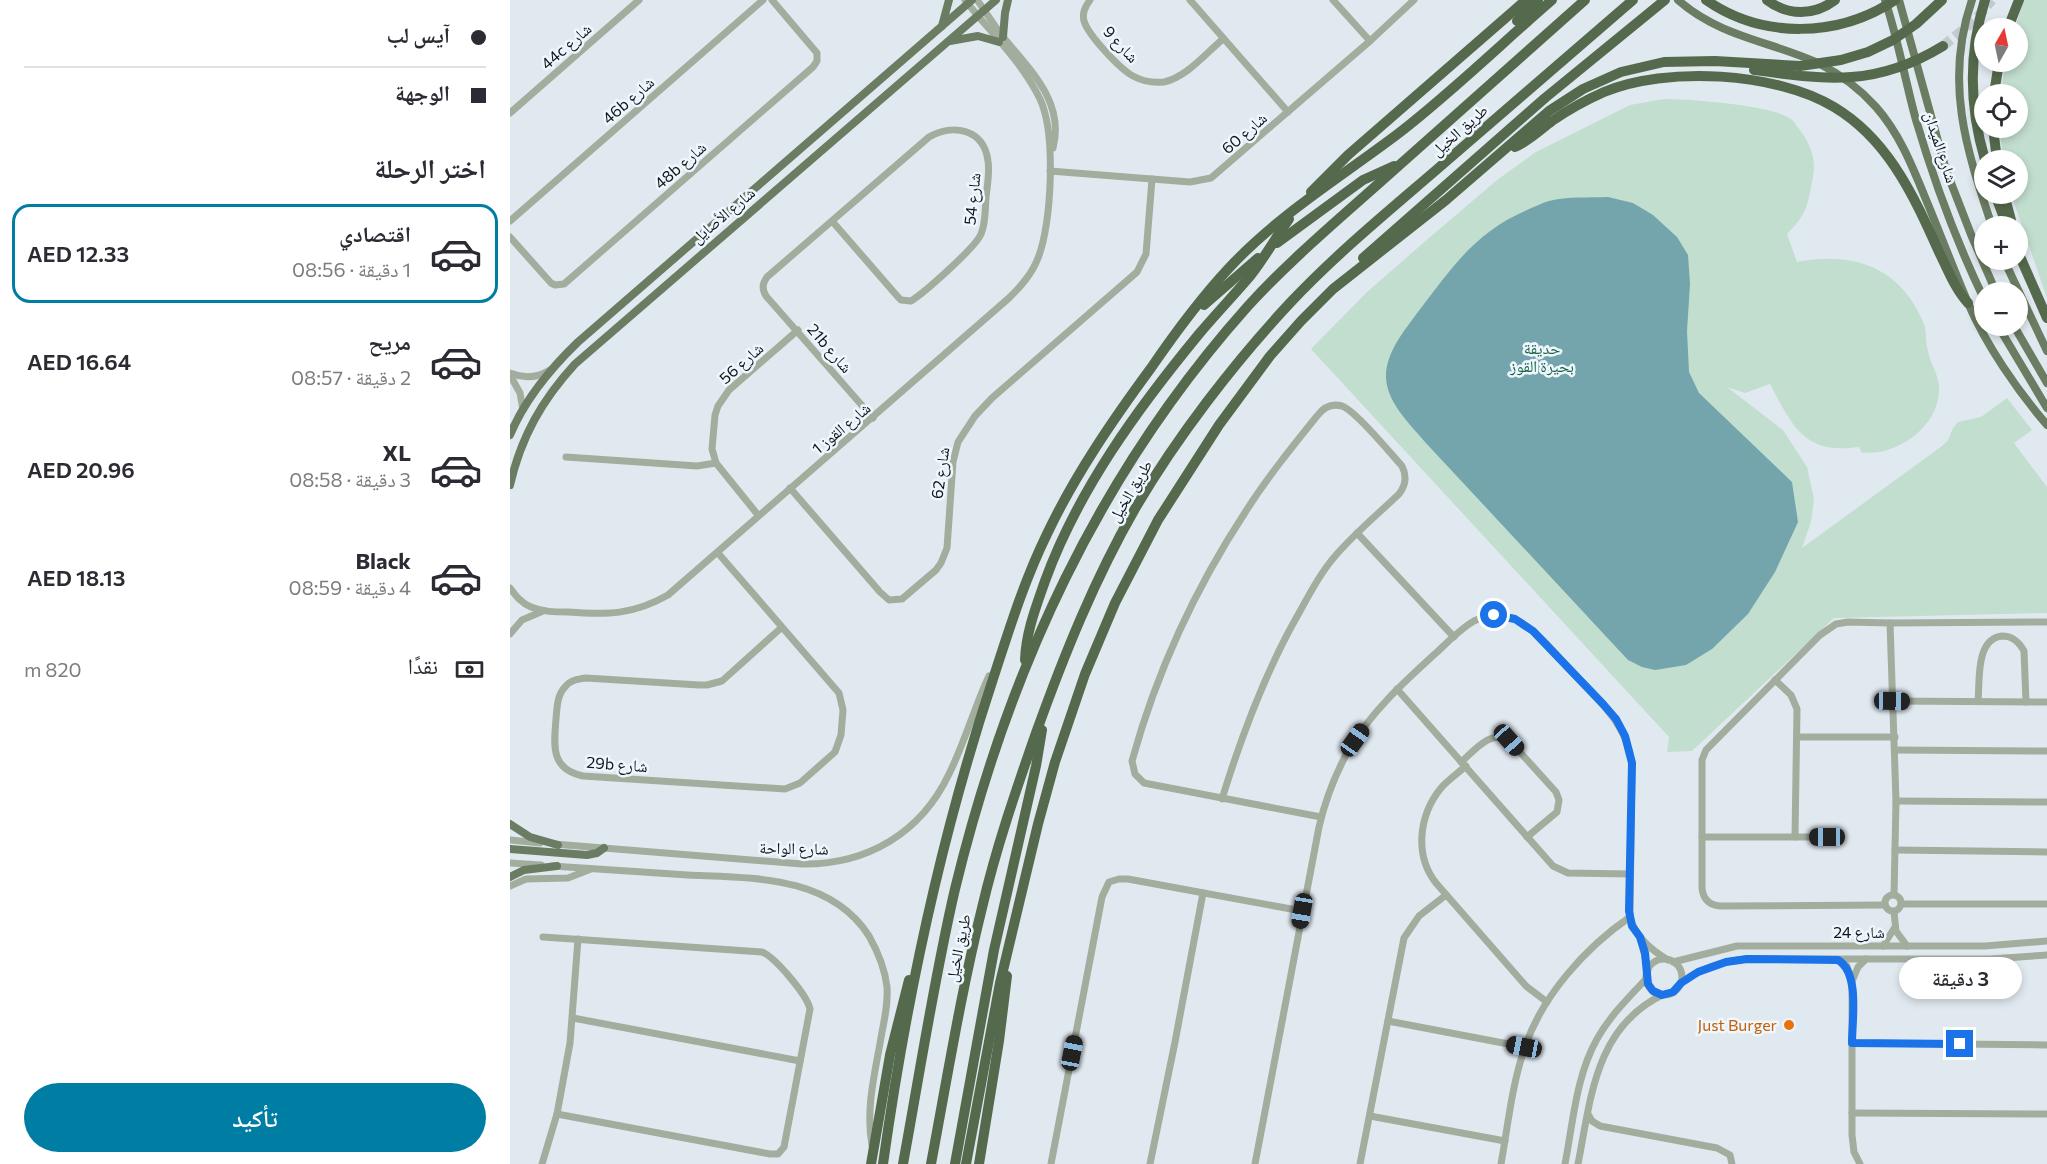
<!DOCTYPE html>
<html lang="ar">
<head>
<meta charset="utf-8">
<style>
	:root { --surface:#fff; --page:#f7f7f7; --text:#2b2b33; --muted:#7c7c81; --line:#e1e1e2; --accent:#007da3 }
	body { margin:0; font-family:Commissioner,"Noto Naskh Arabic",sans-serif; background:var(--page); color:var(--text); direction:rtl; height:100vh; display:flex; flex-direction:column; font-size:22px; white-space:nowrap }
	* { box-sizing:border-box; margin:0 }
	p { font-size:20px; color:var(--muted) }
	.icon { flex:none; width:33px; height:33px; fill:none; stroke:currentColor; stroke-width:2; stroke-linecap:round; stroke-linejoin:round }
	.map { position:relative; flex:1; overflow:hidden; direction:ltr }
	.drawer { display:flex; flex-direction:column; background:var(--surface); width:510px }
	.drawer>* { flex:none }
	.guide { display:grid; align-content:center; height:132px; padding:0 24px; background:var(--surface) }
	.needle { width:39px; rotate:9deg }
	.fabs { position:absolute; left:1464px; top:18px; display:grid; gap:12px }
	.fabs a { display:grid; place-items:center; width:54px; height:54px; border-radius:50%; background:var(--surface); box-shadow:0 3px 9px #0003; font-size:30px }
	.end { position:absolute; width:27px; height:27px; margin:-14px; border:8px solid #1a73e8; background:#fff; box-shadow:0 0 0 3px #fff }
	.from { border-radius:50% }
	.bubble { position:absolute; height:42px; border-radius:21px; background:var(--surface); box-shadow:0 3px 9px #0003; font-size:20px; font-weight:600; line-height:42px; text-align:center; direction:rtl }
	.car { position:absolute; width:18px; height:36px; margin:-18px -9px; border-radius:8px; box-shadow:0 0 4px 2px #0007; background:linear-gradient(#222 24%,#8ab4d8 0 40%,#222 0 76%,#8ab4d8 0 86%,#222 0) }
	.guide b { display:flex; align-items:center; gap:21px; height:57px; font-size:22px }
	.guide b+b { border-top:2px solid var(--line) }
	.guide i { width:15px; height:15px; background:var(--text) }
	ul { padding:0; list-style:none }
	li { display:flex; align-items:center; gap:18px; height:99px; margin:0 12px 9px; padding:0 12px; border:3px solid transparent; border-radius:18px }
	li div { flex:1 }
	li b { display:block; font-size:22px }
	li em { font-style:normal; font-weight:600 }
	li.active { border-color:var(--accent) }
	li>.icon { width:54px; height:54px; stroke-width:1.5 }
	h2 { padding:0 24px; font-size:27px; line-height:72px }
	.pay { display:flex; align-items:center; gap:15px; height:66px; padding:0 24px; font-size:22px }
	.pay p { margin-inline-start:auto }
	.cta { display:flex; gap:12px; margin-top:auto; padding:12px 24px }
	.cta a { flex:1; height:69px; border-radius:36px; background:var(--accent); color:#fff; font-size:24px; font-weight:600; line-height:69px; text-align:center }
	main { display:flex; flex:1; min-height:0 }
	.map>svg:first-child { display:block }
	.green { fill:#c2decf }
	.water { fill:#74a4ac }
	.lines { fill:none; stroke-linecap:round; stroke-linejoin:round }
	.highway-tunnel { stroke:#c2c9cf; stroke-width:10; stroke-dasharray:10 5; stroke-linecap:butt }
	.minor { stroke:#a3ad9e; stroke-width:7 }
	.major { stroke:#6a7c61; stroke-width:8 }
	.highway { stroke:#556a4c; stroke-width:10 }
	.route { stroke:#1a73e8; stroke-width:8 }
	.food-dot { fill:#e8710a; stroke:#eef7fe; stroke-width:2 }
	.labels { text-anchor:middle; stroke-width:5; stroke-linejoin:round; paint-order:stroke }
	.street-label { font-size:16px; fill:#121517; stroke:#eef7fe }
	.park-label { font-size:16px; fill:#1c6347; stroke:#eef7fe }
	.food-label { font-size:16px; fill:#c56008; stroke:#eef7fe; text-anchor:end }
</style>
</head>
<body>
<main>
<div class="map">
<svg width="1537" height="1164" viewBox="0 0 1537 1164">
	<rect width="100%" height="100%" fill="#e1e9f0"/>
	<g class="green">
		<polygon points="1514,0 1537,0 1537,298 1501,194 1508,194 1508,160 1494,160 1489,128 1508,128 1508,94 1490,94 1496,62 1508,62 1508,28 1505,28"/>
		<path d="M1154,99C1179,99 1263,105 1281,119C1285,122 1287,127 1290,130C1302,147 1307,161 1302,182C1297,208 1296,215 1277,234L1287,262C1344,251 1391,267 1414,324C1417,332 1415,342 1418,351C1420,363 1428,373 1429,386C1431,419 1401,446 1370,452C1364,453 1358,452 1352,453L1349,447C1294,455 1283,427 1260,384L1235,393L1217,387L1273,430L1297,467L1304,499L1301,522L1292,548L1432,446L1438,440L1443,428L1448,422L1471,417L1497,398L1522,430L1504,443L1537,487V613L1324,618L1182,751L1157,752L1159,737L801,349L857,292L919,238L987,180L1026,152L1120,105Z"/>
	</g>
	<path class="water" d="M1098,197L1123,203L1143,215L1167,237L1178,255L1180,284L1177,331L1179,372L1189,393L1282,482L1288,522L1265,572L1238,614L1202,649L1176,665L1145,670L1132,667L1118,660L915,442C900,424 876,402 876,376C876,351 897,327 911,308C944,265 966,232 1017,210C1024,207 1032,203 1039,201C1057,196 1080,198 1098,197Z"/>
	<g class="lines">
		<polyline class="highway-tunnel" points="1433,46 1464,21 1482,0"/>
		<g class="minor">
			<path d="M467,0C476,12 484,26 494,38C520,70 555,102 543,148"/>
			<path d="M580,0C575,7 572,13 574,21C578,35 610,69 623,76C632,81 644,83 654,82C677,77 696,53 713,39"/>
			<polyline points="680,0 778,112"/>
			<polyline points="823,0 860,41"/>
			<polyline points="0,113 129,0"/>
			<polyline points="540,171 680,182 701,178 860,41 904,0"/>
			<polyline points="0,221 253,0"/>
			<path d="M322,221L388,297L391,300L401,301C414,293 466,247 471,234C476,223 475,209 476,198C477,186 480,173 478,161C474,129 443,123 419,137L257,277C252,284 252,289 256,296L363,418"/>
			<polyline points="0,237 41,283 45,285 54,284 303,67 307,61 307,53 262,0"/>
			<path d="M0,373C14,379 27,378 40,370"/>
			<polyline points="0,375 10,393 13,410"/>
			<polyline points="56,457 187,466 206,463"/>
			<polyline points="280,488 370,592 379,600 392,599 426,570 431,563 437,548 443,462 448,442 465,416 482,398 619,279 627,272 636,254 642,179"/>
			<polyline points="248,515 206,463 202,449 205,415 208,406 219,390 288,330"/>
			<polyline points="847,533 944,637"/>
			<path d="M208,553L329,693L333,710L331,735L325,752L290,783L275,789L73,776C40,769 44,745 46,719C47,708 47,695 55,687C60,680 68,679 76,678L189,685H197L212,681L271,628"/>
			<path d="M0,588C6,596 11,603 21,607C33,612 45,612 58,612C97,615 123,615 158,595L499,298C511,286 522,274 528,258C542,223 546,133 530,99C512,62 480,32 455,0"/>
			<polyline points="1380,623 1386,801 1384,895"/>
			<polyline points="0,634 12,620 33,611"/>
			<polyline points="1265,680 1281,695 1287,709 1285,837"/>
			<polyline points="887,689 1043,866 1058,873 1119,874"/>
			<polyline points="1382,701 1537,702"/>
			<path d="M1468,701C1470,682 1465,639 1492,636C1503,636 1509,642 1514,651L1516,702"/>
			<polyline points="1287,737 1385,737"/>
			<polyline points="1385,750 1537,751"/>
			<path d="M951,762C964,751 981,729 999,740L1046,792L1049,800L1047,812L1017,837"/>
			<path d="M956,766C948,773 938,780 931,788C909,815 904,855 926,883L1016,986L1037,1002"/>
			<path d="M712,799C732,734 755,672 789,613C800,593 811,572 826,555C845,533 868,514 889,494C896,485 897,476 892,466C881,454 845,410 832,406C821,403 813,408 807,416C782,447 757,478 736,511C686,587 646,674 622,761L625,774L634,783L811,817"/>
			<polyline points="1386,801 1537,802"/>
			<polyline points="1192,837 1318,837"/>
			<polyline points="0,840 30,843"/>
			<path d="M44,844L292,864C357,865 411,833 439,774C455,742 464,708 479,676"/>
			<polyline points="1385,850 1537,852"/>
			<polyline points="0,863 31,865"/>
			<path d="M42,866C87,869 133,872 178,875C242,878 320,875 359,936C368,952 375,969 377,987C378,1003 375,1017 372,1032C366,1069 355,1107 362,1145"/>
			<polyline points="0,886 16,879 58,878 81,869"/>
			<circle cx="1383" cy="903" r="8"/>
			<polyline points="1392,904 1537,904"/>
			<path d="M1375,905L1210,906C1199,905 1193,899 1192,888V760L1196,750L1310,635L1326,624L1338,622L1380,623L1537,622"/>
			<polyline points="1384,912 1386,931 1397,946"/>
			<path d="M33,937L252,952C265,957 297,995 300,1009L274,1147L268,1154H260L47,1114"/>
			<polyline points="1131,940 1138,970"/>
			<polyline points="1373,946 1385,927"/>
			<circle cx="1154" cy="977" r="18"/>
			<polyline points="1329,960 1337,966 1342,982 1342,1135 1344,1152 1350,1164"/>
			<polyline points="1163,962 1227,946 1475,946 1537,941"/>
			<polyline points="1343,979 1348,967 1356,959"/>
			<path d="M1171,983C1191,968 1212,961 1237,959H1480L1537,955"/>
			<polyline points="63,1018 290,1061"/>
			<polyline points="878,1021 1014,1047"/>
			<polyline points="1342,1043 1537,1045"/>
			<polyline points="1342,1113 1537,1114"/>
			<polyline points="1078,1114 1082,1121 1090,1126 1207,1148 1220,1155 1222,1164"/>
			<polyline points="860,1116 995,1141"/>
			<polyline points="32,1164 47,1114 60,1043 68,939"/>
			<polyline points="541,1164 592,897 599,882 609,879 618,879 792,911"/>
			<polyline points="640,1164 665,1042 693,893"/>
			<path d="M745,1164L809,827C815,801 825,775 838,751C861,712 893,683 926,653C938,642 950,629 964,621C974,616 985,614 995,616C1021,621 1046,655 1064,674C1089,701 1117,724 1122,763L1120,917C1125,936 1141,950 1158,960"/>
			<polyline points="850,1164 894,938 909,916 936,895"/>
			<path d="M991,1164C998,1125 1002,1084 1015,1047C1032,996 1076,947 1120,917"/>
			<path d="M1055,1164C1063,1123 1066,1076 1087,1039C1100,1016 1118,998 1136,979"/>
			<path d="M1068,1164C1081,1098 1085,1028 1152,995"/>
		</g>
		<g class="major">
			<path d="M1168,0C1210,37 1260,41 1308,63C1330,74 1349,88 1366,107C1390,134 1403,168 1417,202C1431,236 1444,270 1458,303C1476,345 1507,390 1537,425"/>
			<path d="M1375,0C1388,39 1395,80 1406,120C1424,181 1446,241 1474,299"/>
			<polyline points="1389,0 1436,170 1462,237 1486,292"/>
			<path d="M1462,0C1434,81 1456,149 1482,226"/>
			<polyline points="432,26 439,0"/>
			<polyline points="493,37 495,13 498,0"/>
			<polyline points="440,41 468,36 489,42"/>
			<polyline points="1494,260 1537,351"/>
			<polyline points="1488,326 1537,408"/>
			<polyline points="1504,326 1537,383"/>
			<path d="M0,435C15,399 40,369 68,342L462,0"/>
			<path d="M0,485C11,437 32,400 65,364L486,0"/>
			<polyline points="0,824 20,837 48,845"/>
			<polyline points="0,849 77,855 87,853 94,848"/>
			<polyline points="0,877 14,870 47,866"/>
		</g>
		<g class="highway">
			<path d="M1196,0C1252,39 1328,38 1385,0"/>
			<path d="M1257,0C1278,16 1304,16 1325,0"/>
			<polyline points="1007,21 1028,0"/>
			<polyline points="1498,28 1509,0"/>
			<path d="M1244,70C1317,80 1366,87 1433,46"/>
			<polyline points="1484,94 1489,62"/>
			<polyline points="1483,128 1487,160"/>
			<path d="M1005,147C1019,141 1030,130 1042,121C1058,110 1076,100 1094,92C1156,66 1266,72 1324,107C1349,122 1369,143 1385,167C1403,194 1416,223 1429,252C1438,270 1445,289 1458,303"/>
			<path d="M1475,160C1459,106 1458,54 1475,0"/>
			<polyline points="801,192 838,155 1016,0"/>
			<polyline points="1485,194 1497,226"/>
			<polyline points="1494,194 1501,220"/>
			<polyline points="767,243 853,180 884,166"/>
			<polyline points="1508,252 1537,318"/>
			<polyline points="853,258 1035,98 1155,0"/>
			<polyline points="694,305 748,258"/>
			<path d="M515,660C516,632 526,607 535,581C568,490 628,408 689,334C706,314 724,295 741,275C755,257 766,237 779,219"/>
			<polyline points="361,1164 380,1055 399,980"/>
			<path d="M373,1164C396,1000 431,836 483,679C499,630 514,581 537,534C565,475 602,421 641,368C665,333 690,299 719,268C768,215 831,177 889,133C942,92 991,44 1042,0"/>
			<path d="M393,1164C410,1072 424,979 445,889C498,671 588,474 738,306C781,259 829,219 876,177C942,118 1009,59 1075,0"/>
			<path d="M421,1164C437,1079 451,992 472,908C486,848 506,790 526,733C554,655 585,578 626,507C667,437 724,363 779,304C824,256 875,214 925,171C991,114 1057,57 1123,0"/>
			<polyline points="445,1164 484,950 526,766 532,730"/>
			<polyline points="456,1164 490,983 528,824 545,762 575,674 605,603 648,520 709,425 760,356 791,321 823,289 936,200 1039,111 1073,89 1111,72 1154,62 1205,61 1290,66 1331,60 1358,52 1383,40 1406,24 1432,0"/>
			<polyline points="469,1164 489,1041 497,976"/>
		</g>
	</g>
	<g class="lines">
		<path class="route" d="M984,615L1005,619L1023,631L1093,704L1106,719L1115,736L1122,763L1119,911L1122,926L1130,937L1135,953L1138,984L1143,991L1152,995L1163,992L1171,983L1188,972L1216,962L1237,959L1328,960C1350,973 1342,1020 1342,1043L1450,1044"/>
	</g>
	<circle class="food-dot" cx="1279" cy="1025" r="6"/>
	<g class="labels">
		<g class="street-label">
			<text transform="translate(611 44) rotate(47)" y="6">شارع 9</text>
			<text transform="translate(56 46) rotate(-41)" y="6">44c شارع</text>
			<text transform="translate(118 100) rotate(-41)" y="6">46b شارع</text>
			<text transform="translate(949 130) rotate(-41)" y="6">طريق الخيل</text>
			<text transform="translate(734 133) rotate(-41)" y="6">شارع 60</text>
			<text transform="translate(1431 147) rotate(72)" y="6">شارع الميدان</text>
			<text transform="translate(170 165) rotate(-41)" y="6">48b شارع</text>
			<text transform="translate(462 199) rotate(-84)" y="6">شارع 54</text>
			<text transform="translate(213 215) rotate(-40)" y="6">شارع الأصايل</text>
			<text transform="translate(320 348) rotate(49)" y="6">21b شارع</text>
			<text transform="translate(231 363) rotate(-42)" y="6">شارع 56</text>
			<text transform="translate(331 428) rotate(-40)" y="6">شارع القوز 1</text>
			<text transform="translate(430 473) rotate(-82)" y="6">شارع 62</text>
			<text transform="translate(620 491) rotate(-59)" y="6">طريق الخيل</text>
			<text transform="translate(107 764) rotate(4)" y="6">29b شارع</text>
			<text transform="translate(284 848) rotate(1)" y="6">شارع الواحة</text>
			<text x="1349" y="938">شارع 24</text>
			<text transform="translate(448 948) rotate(-78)" y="6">طريق الخيل</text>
		</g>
		<g class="park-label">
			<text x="1032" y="354">حديقة<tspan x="1032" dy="18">بحيرة القوز</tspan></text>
		</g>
		<g class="food-label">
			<text x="1267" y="1031">Just Burger</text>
		</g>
	</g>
</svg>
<div class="fabs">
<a><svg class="needle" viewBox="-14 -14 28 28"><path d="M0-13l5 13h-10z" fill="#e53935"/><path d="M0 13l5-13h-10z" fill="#7c7c81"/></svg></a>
<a><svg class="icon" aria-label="locate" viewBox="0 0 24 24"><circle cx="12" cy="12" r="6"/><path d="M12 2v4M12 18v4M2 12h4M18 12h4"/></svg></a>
<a><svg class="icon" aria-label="layers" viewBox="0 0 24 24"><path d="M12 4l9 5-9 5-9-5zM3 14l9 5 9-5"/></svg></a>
<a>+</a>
<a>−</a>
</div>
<i class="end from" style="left:984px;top:615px"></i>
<i class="end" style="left:1450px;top:1044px"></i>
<div class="bubble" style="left:1389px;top:957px;width:123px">3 دقيقة</div>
<i class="car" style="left:1382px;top:701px;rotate:91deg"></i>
<i class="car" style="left:845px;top:740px;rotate:35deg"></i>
<i class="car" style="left:999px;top:740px;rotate:138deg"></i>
<i class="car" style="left:1317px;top:837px;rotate:270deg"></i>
<i class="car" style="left:792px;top:911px;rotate:190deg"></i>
<i class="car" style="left:1014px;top:1047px;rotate:281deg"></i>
<i class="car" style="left:562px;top:1053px;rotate:11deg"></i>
</div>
<section class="drawer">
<div class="guide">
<b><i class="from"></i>آيس لب</b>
<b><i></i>الوجهة</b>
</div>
<h2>اختر الرحلة</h2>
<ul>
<li class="active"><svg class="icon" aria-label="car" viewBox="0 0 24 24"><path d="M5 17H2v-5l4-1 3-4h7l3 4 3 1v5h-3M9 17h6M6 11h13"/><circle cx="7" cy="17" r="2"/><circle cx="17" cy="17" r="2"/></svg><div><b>اقتصادي</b><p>1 دقيقة · 08:56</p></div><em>AED 12.33</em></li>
<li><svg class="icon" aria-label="car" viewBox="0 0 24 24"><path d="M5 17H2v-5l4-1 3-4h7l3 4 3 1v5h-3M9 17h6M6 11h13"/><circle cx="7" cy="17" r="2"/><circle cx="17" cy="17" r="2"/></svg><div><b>مريح</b><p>2 دقيقة · 08:57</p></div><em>AED 16.64</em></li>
<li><svg class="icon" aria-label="car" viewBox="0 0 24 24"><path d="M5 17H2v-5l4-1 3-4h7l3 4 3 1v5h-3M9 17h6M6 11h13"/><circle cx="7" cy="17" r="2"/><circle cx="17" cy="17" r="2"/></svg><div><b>XL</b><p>3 دقيقة · 08:58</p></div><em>AED 20.96</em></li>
<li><svg class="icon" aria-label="car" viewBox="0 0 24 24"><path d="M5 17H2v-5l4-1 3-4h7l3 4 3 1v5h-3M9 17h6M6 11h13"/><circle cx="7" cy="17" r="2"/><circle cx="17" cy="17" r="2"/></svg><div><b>Black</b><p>4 دقيقة · 08:59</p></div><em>AED 18.13</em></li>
</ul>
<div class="pay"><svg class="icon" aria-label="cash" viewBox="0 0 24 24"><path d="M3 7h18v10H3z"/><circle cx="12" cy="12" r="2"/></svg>نقدًا<p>820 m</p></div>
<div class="cta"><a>تأكيد</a></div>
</section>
</main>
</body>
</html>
